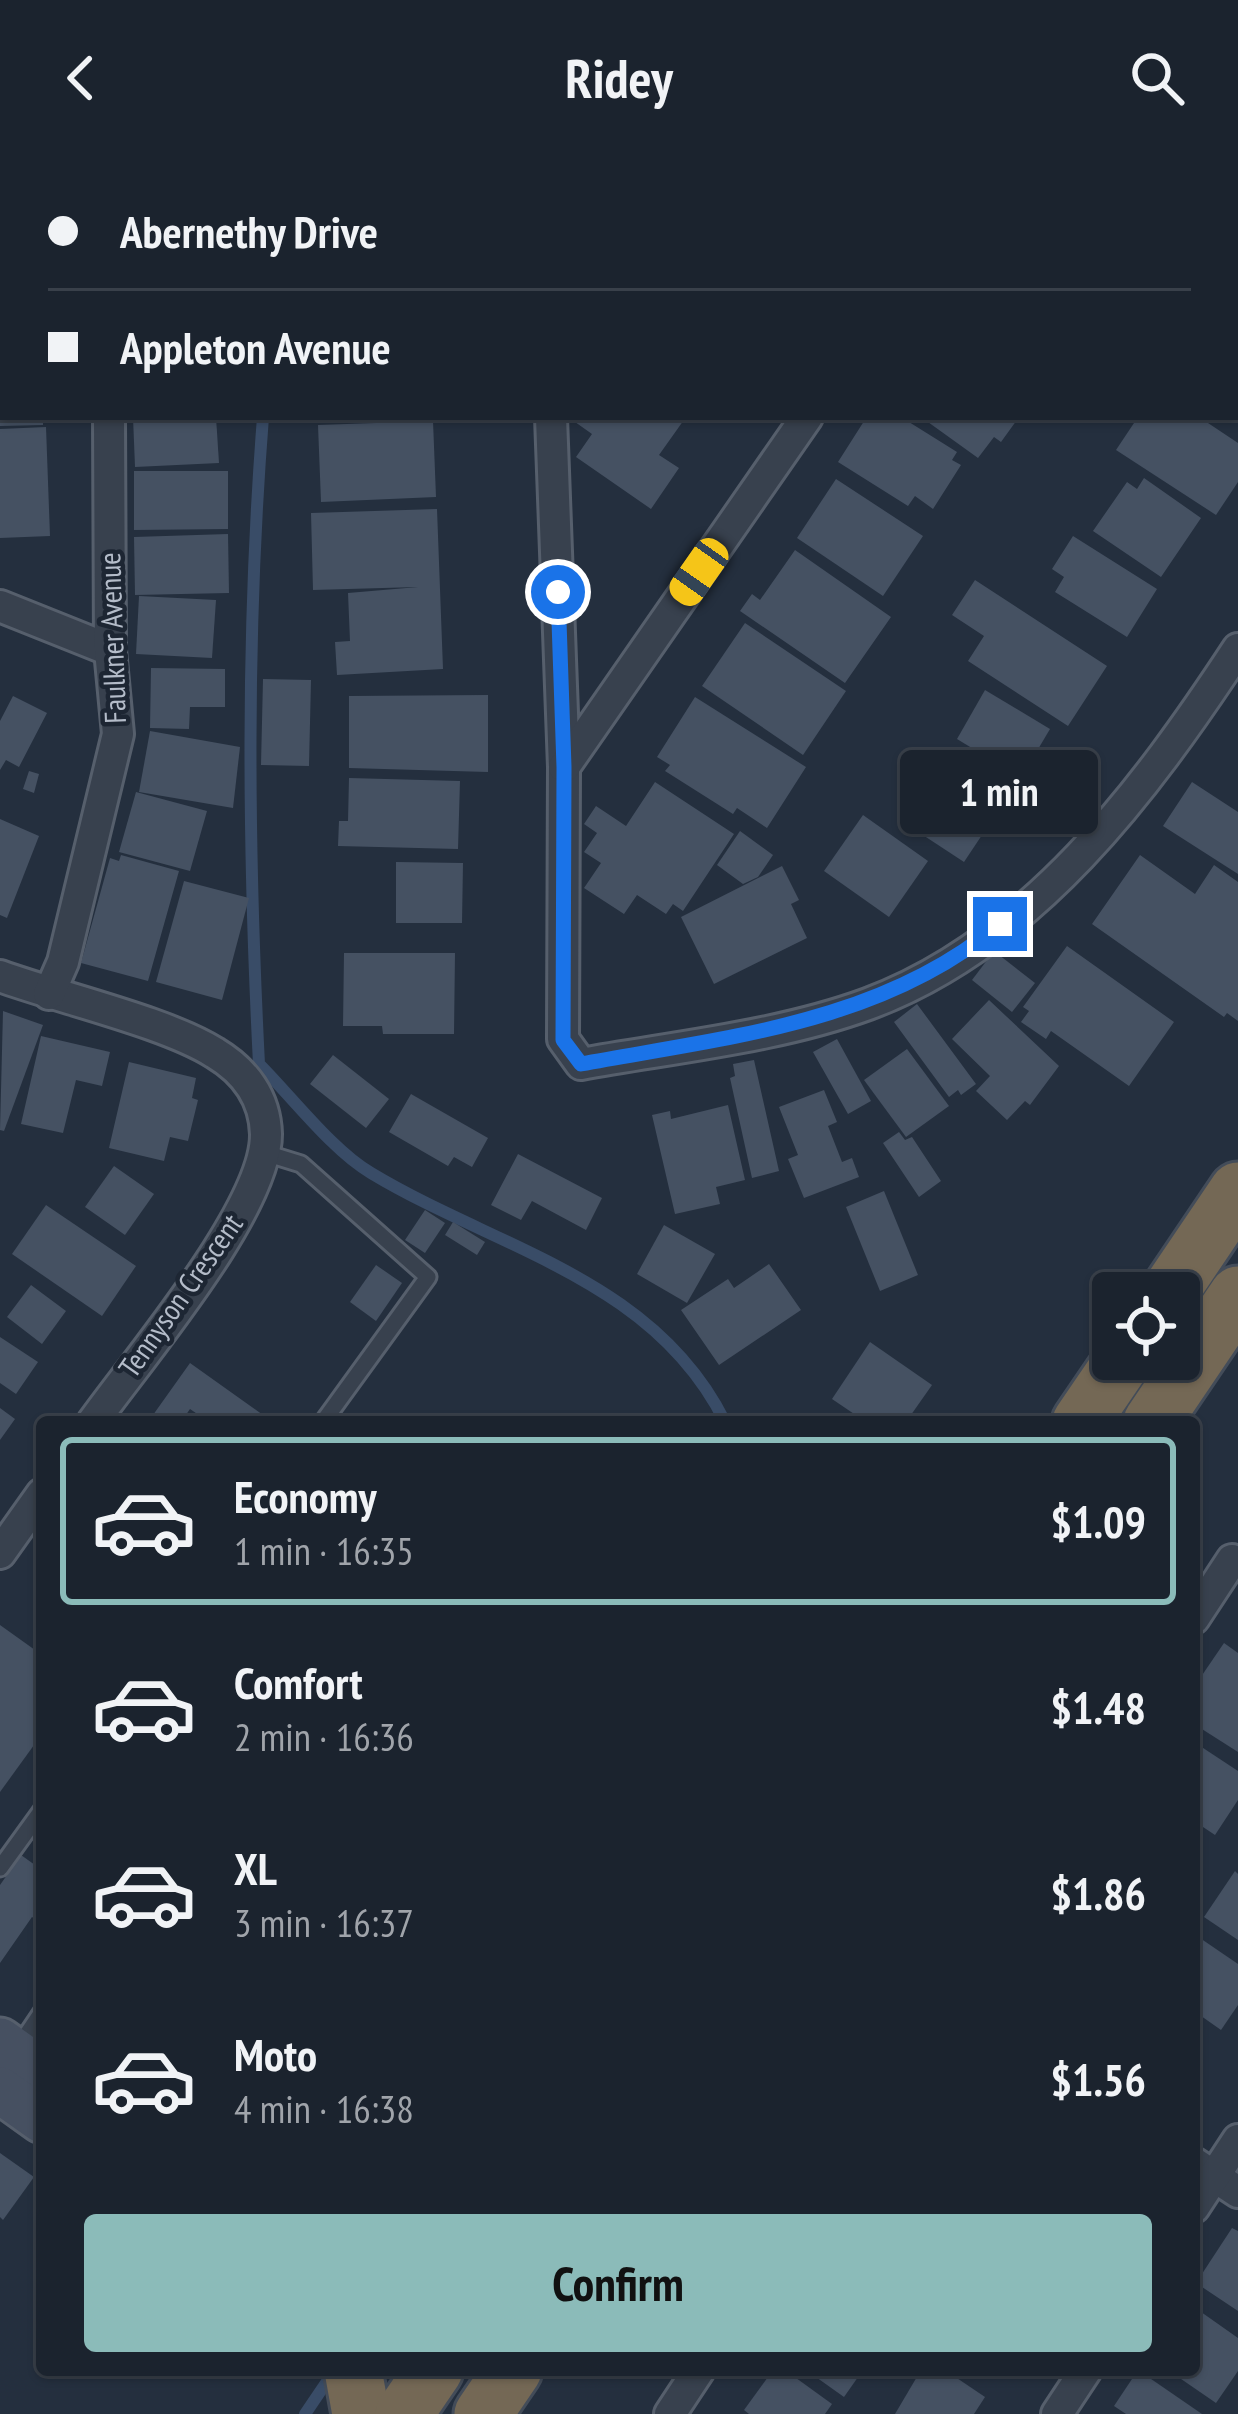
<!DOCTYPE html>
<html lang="en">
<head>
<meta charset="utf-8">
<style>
	:root { --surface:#1b232e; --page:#242b36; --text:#f1f3f6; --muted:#a0a4aa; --line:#39404a; --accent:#8bbbb9 }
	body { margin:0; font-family:"PT Sans Narrow",sans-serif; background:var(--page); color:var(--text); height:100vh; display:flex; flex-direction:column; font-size:45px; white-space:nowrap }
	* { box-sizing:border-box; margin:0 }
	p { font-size:39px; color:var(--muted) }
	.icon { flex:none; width:66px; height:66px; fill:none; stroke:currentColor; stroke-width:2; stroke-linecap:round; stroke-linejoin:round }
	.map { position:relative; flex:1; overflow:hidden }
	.panel { position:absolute; left:36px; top:1260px; width:1164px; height:960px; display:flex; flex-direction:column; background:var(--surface); border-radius:12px; box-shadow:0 3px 9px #0004,0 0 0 3px var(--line) }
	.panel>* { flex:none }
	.top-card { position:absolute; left:0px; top:0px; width:1239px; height:264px; box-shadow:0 3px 9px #0004,0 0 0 3px var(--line); display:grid; align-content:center; height:264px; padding:0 48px; background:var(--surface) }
	.controls { position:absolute; left:1092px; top:1116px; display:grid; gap:24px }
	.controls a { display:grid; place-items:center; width:108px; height:108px; border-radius:12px; background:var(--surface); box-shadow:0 3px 9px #0004,0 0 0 3px var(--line); font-size:60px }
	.end { position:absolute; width:54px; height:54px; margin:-27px; border:15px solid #1a73e8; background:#fff; box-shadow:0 0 0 6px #fff }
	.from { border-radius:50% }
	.bubble { position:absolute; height:84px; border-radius:12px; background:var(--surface); box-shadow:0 3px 9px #0004,0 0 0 3px var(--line); font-size:39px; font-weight:600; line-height:84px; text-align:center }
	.car { position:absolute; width:36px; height:72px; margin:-36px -18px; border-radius:15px; box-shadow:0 0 9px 3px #0007; background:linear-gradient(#f5c518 24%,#345 0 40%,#f5c518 0 76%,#345 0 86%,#f5c518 0) }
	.top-card b { display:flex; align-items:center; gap:42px; height:114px; font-size:45px }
	.top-card b+b { border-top:3px solid var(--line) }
	.top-card i { width:30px; height:30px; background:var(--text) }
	ul { padding:21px 0 0; list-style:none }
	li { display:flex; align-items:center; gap:36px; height:168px; margin:0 24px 18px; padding:0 24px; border:6px solid transparent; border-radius:12px }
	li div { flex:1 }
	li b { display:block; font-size:45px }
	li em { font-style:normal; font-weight:600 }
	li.current { border-color:var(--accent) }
	li>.icon { width:108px; height:108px; stroke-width:1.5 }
	.action { display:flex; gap:24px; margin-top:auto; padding:24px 48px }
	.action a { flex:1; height:138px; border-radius:12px; background:var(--accent); color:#111; font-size:48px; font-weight:600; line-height:138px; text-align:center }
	header { display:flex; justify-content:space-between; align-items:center; height:156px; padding:0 48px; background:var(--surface); font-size:54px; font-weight:600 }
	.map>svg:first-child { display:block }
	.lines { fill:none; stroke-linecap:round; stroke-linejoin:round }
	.stream { stroke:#394c67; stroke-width:12 }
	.building { fill:#455162 }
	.lane-casing { stroke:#565f6c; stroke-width:21 }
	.street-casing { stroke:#565f6c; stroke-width:36 }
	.secondary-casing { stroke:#565f6c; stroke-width:51 }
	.highway-casing { stroke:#434c59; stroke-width:63 }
	.lane { stroke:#38414e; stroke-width:15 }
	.street { stroke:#38414e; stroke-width:30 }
	.secondary { stroke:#465061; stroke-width:45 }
	.highway { stroke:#746855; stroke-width:57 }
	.route { stroke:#1a73e8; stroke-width:15 }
	.labels { text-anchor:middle; stroke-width:9; stroke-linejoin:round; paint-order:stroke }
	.street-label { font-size:30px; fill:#b4bcc9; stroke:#1d2633 }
</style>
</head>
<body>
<header><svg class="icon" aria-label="back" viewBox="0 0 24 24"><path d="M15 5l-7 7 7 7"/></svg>Ridey<svg class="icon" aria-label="search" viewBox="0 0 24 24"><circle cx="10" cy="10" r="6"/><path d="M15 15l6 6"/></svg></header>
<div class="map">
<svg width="1238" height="2258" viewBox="0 0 1238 2258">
	<rect width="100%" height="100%" fill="#242f3e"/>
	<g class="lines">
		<g class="stream">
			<polyline points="281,0 281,3"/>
			<path d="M263,261C246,478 248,691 259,908C291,940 333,995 371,1017C497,1093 654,1123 725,1266"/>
			<polyline points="305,2258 328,2224"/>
		</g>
	</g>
	<g class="building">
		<polygon points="0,261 43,261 43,269 0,270"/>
		<polygon points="133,261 216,261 219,307 135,311"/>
		<polygon points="568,261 686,261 659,299 679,312 651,353 576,301 592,278"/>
		<polygon points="875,261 901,261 957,296 952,304 961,309 933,353 915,340 908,350 838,306 866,262 871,266"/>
		<polygon points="921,261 1019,261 1001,286 994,281 978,302"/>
		<polygon points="1138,261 1199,261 1238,287 1238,326 1216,359 1116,294"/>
		<polygon points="433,265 436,341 321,346 318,269"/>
		<polygon points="46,271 50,380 0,382 0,273"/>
		<polygon points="134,315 228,315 228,373 134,374"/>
		<polygon points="1144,322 1201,362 1161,421 1093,375 1127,326 1137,333"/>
		<polygon points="836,323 923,380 883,440 797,382"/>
		<polygon points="437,353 443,513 337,519 335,486 350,485 348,437 418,431 313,434 311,357"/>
		<polygon points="228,378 229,437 135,439 134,381"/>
		<polygon points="1073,380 1157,433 1127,481 1055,436 1064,421 1052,413"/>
		<polygon points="795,394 891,461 845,527 740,455 752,438 760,444"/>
		<polygon points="975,424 1107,510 1068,570 968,505 984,480 952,459"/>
		<polygon points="139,440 216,444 212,502 136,498"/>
		<polygon points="745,467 846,535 803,599 702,530"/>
		<polygon points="151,512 225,513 225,551 190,551 189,573 150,572"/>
		<polygon points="263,523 311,524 309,610 261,609"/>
		<polygon points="985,534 1050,573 1021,622 957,583"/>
		<polygon points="488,539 488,616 349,612 349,540"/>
		<polygon points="13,540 47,557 19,611 6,604 0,614 0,565"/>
		<polygon points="695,541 806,611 767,672 737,652 733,658 665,615 670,609 657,601"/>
		<polygon points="150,575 240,591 233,652 139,636"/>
		<polygon points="933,613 998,655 964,706 900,664"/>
		<polygon points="29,615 39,618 34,637 23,633"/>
		<polygon points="349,622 460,625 458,693 338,690 339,665 348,665"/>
		<polygon points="655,626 734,678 683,755 673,748 666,758 637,739 624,758 584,732 601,707 584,696 597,677 584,668 596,650 626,670"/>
		<polygon points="1192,626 1238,656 1238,718 1163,670"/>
		<polygon points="136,636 207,655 190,715 119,696"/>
		<polygon points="863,659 928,705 889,761 824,715"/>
		<polygon points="0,663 39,680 7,762 0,759"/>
		<polygon points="740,675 773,699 758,721 743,728 717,709"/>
		<polygon points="121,699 179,715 148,825 81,807 110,702 119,705"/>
		<polygon points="1140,699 1195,738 1214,709 1238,726 1238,865 1227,857 1224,861 1092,768"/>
		<polygon points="396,706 463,707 462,767 396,767"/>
		<polygon points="782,710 799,744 791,748 807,782 714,828 681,761"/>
		<polygon points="184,725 249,742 222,844 156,826"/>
		<polygon points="1067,790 1174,866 1129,930 1051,875 1046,883 1021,866 1029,855 1023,851"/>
		<polygon points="994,795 1035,827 1012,856 972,824"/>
		<polygon points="344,797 455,797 454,878 383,878 382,870 343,870"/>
		<polygon points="989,844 1059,910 1030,949 1025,945 1007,964 976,935 990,920 952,883"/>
		<polygon points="917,848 976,928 961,939 958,934 949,941 894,866"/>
		<polygon points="3,855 43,869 4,975 0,974"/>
		<polygon points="41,880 110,896 102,930 76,924 63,977 21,968"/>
		<polygon points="837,883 871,945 848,958 813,896"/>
		<polygon points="907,893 949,950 906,981 864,924"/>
		<polygon points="333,899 389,943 366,972 310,928"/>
		<polygon points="754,904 779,1015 752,1022 730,922 735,920 733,908"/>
		<polygon points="129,906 196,922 192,942 198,944 188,985 170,981 164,1005 109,992"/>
		<polygon points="824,934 837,966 828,970 842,1006 852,1002 859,1021 804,1042 788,1003 798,999 779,951"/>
		<polygon points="411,938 488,982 472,1011 454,1001 448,1010 389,976"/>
		<polygon points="728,949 745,1024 716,1031 720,1048 675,1058 652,959 670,955 671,963"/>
		<polygon points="899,976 905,984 912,981 941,1025 919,1041 883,987"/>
		<polygon points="518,998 602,1042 586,1074 532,1045 521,1064 491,1049"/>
		<polygon points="114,1010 154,1038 125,1079 85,1051"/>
		<polygon points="884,1035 918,1119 880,1135 846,1051"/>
		<polygon points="46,1049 136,1110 102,1160 12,1098"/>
		<polygon points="425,1054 445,1067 425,1097 405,1084"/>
		<polygon points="453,1066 485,1086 477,1099 445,1079"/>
		<polygon points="664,1069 715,1098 687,1147 637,1118"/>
		<polygon points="769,1108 801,1154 719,1209 681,1154 728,1123 734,1132"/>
		<polygon points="376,1109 402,1127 376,1165 350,1146"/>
		<polygon points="31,1129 66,1155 42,1188 7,1161"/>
		<polygon points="0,1181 38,1206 16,1238 0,1227"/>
		<polygon points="870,1186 932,1229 906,1266 866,1266 832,1243"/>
		<polygon points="190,1207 263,1259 258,1266 209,1266 190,1253 181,1266 148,1266"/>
		<polygon points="0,1252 15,1263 0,1284"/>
		<polygon points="0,1469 42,1499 42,1578 0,1636"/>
		<polygon points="1224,1487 1238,1497 1238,1596 1194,1568 1194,1531"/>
		<polygon points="1194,1586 1238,1615 1238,1644 1215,1679 1194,1665"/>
		<polygon points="21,1699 42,1714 42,1761 39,1766 32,1761 0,1807 0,1729"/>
		<polygon points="1235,1715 1238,1718 1238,1784 1204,1761"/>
		<polygon points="1194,1778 1238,1808 1238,1849 1221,1874 1194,1855"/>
		<polygon points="0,1997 34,2021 3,2064 0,2061"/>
		<polygon points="1232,2072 1238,2075 1238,2155 1196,2127"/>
		<polygon points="1194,2151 1238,2182 1238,2215 1216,2247 1168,2214 1194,2214"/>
		<polygon points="773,2214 785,2214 832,2248 825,2258 749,2258 744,2254"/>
		<polygon points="806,2214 863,2214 844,2241"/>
		<polygon points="921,2214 945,2214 985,2241 974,2258 895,2258"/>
		<polygon points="1138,2214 1202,2258 1126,2258 1114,2250"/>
	</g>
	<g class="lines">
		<g class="lane-casing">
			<g id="lane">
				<polyline points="262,996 301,1008 428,1121 323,1266"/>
				<polyline points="0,1712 42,1654"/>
				<polyline points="17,1893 42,1856"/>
			</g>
		</g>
		<g class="street-casing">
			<g id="street">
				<polyline points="107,0 107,3"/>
				<polyline points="542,0 542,3"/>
				<polyline points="987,3 989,0"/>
				<path d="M551,261L564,611L563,883L581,908C675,891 778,881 868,848C1032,787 1146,633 1238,493"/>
				<polyline points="0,450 110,494"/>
				<polyline points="564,611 807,261"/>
				<path d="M0,820C60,842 166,866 215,897C245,915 265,942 266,978C267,1052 138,1203 93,1266"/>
				<polyline points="49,838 63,806 118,578 110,494 109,261"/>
				<polyline points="0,1397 42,1338"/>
				<polyline points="1194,1462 1232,1404"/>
				<polyline points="1194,2007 1238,2036"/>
				<polyline points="1194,2051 1238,1984"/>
				<polyline points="670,2258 699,2214"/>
				<polyline points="1057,2258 1086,2214"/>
			</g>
		</g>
		<g class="secondary-casing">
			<g id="secondary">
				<polyline points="0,1885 42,1915"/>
				<polyline points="0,1934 42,1964"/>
			</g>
		</g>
		<g class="highway-casing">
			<g id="highway">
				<polyline points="1169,1137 1238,1035"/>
				<polyline points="1081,1266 1124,1203"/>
				<polyline points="1152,1266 1238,1139"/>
				<polyline points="353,2214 361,2258"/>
				<polyline points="404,2258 434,2214"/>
				<polyline points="483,2258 513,2214"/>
			</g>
		</g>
		<use href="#lane" class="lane"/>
		<use href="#street" class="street"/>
		<use href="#secondary" class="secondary"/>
		<use href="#highway" class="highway"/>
	</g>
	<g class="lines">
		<path class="route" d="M558,436L564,611L563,884L581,908C727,881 882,867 1000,768"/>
	</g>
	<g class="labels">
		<g class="street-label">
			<text transform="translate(113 482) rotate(-92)" y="10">Faulkner Avenue</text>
			<text transform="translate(181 1140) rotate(-55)" y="10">Tennyson Crescent</text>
		</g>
	</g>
</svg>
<div class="controls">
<a><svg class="icon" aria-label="locate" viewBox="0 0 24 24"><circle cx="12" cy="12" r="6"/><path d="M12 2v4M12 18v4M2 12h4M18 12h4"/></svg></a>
</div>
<i class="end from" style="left:558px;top:436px"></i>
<i class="end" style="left:1000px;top:768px"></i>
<div class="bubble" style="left:900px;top:594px;width:198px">1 min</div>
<i class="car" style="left:699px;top:416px;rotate:215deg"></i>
<div class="top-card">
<b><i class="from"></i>Abernethy Drive</b>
<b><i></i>Appleton Avenue</b>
</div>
<section class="panel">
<ul>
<li class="current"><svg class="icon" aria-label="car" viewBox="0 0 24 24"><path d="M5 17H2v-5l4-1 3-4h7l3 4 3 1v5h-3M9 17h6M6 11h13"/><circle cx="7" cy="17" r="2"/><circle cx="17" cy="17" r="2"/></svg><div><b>Economy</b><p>1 min · 16:35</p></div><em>$1.09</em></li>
<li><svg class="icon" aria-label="car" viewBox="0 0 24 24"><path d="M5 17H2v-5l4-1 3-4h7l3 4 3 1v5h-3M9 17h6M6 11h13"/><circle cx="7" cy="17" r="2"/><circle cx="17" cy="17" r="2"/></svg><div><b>Comfort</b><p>2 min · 16:36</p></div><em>$1.48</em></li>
<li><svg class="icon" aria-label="car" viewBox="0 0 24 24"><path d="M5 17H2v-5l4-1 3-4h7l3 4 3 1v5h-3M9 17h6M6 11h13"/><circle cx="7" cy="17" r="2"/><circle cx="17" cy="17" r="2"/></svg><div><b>XL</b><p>3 min · 16:37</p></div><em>$1.86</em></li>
<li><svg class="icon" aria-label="car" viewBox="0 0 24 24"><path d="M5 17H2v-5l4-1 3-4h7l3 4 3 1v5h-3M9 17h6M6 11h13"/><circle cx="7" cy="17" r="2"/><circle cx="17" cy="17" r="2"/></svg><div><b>Moto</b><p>4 min · 16:38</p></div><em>$1.56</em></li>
</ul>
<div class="action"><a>Confirm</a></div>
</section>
</div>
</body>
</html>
